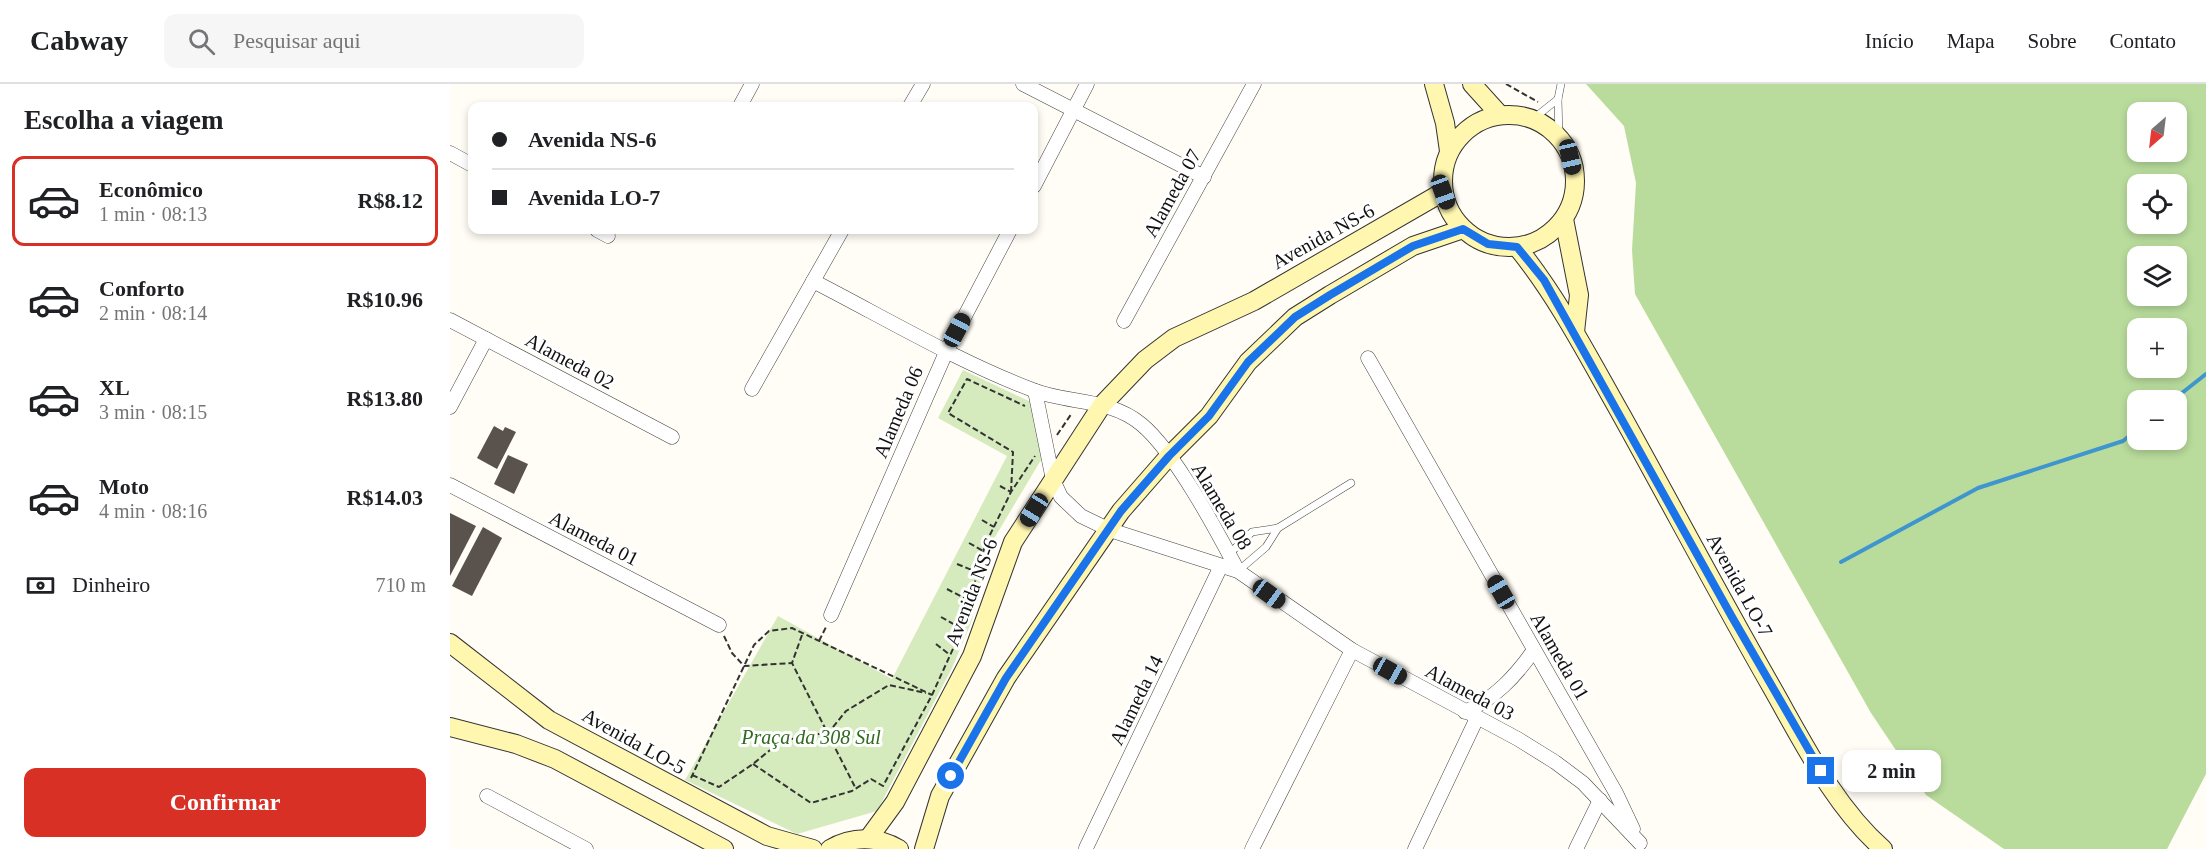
<!DOCTYPE html>
<html lang="pt">
<head>
<meta charset="utf-8">
<style>
	:root { --surface:#fff; --page:#f6f6f6; --text:#202124; --muted:#757577; --line:#e0e0e0; --accent:#d93025 }
	body { margin:0; font-family:"Times New Roman",serif; background:var(--page); color:var(--text); height:100vh; display:flex; flex-direction:column; font-size:22px; white-space:nowrap }
	* { box-sizing:border-box; margin:0 }
	p { font-size:20px; color:var(--muted) }
	.icon { flex:none; width:33px; height:33px; fill:none; stroke:currentColor; stroke-width:2; stroke-linecap:round; stroke-linejoin:round }
	.map { position:relative; flex:1; overflow:hidden }
	.drawer { display:flex; flex-direction:column; background:var(--surface); width:450px }
	.drawer>* { flex:none }
	.hud { position:absolute; left:18px; top:18px; width:570px; height:132px; border-radius:12px; box-shadow:0 3px 9px #0003; display:grid; align-content:center; height:132px; padding:0 24px; background:var(--surface) }
	.needle { width:39px; rotate:208deg }
	.buttons { position:absolute; left:1677px; top:18px; display:grid; gap:12px }
	.buttons a { display:grid; place-items:center; width:60px; height:60px; border-radius:12px; background:var(--surface); box-shadow:0 3px 9px #0003; font-size:30px }
	.end { position:absolute; width:27px; height:27px; margin:-14px; border:8px solid #1a73e8; background:#fff; box-shadow:0 0 0 3px #fff }
	.from { border-radius:50% }
	.bubble { position:absolute; height:42px; border-radius:12px; background:var(--surface); box-shadow:0 3px 9px #0003; font-size:20px; font-weight:800; line-height:42px; text-align:center }
	.car { position:absolute; width:18px; height:36px; margin:-18px -9px; border-radius:8px; box-shadow:0 0 4px 2px #0007; background:linear-gradient(#222 24%,#8ab4d8 0 40%,#222 0 76%,#8ab4d8 0 86%,#222 0) }
	.hud b { display:flex; align-items:center; gap:21px; height:57px; font-size:22px }
	.hud b+b { border-top:2px solid var(--line) }
	.hud i { width:15px; height:15px; background:var(--text) }
	ul { padding:0; list-style:none }
	li { display:flex; align-items:center; gap:18px; height:90px; margin:0 12px 9px; padding:0 12px; border:3px solid transparent; border-radius:12px }
	li div { flex:1 }
	li b { display:block; font-size:22px }
	li em { font-style:normal; font-weight:800 }
	li.active { border-color:var(--accent) }
	li>.icon { width:54px; height:54px; stroke-width:1.5 }
	h2 { padding:0 24px; font-size:27px; line-height:72px }
	.pay { display:flex; align-items:center; gap:15px; height:66px; padding:0 24px; font-size:22px }
	.pay p { margin-inline-start:auto }
	.primary-button { display:flex; gap:12px; margin-top:auto; padding:12px 24px }
	.primary-button a { flex:1; height:69px; border-radius:12px; background:var(--accent); color:#fff; font-size:24px; font-weight:800; line-height:69px; text-align:center }
	header { display:flex; align-items:center; gap:36px; box-sizing:border-box; height:84px; padding:0 30px; background:var(--surface); border-bottom:2px solid var(--line) }
	header strong { font-size:28px }
	nav { display:flex; gap:33px; margin-inline-start:auto; font-size:21px }
	.search { width:420px; height:54px; background:var(--page); display:flex; align-items:center; gap:15px; box-sizing:border-box; padding:0 21px; border-radius:12px; color:var(--muted); font-size:22px }
	main { display:flex; flex:1; min-height:0 }
	.map>svg:first-child { display:block }
	.green { fill:#d5ebbd }
	.forest { fill:#b9dc9c; fill-rule:evenodd }
	.lines { fill:none; stroke-linecap:round; stroke-linejoin:round }
	.stream { stroke:#3f96cf; stroke-width:4 }
	.building { fill:#5a524d }
	.lane-casing { stroke:#444; stroke-width:8 }
	.street-casing { stroke:#444; stroke-width:15 }
	.secondary-casing { stroke:#333; stroke-width:20 }
	.path { stroke:#333; stroke-width:2; stroke-dasharray:6 3; stroke-linecap:butt }
	.lane { stroke:#fff; stroke-width:7 }
	.street { stroke:#fff; stroke-width:14 }
	.secondary { stroke:#fff6b0; stroke-width:18 }
	.route { stroke:#1a73e8; stroke-width:8 }
	.labels { text-anchor:middle; stroke-width:6; stroke-linejoin:round; paint-order:stroke }
	.street-label { font-size:20px; fill:#111; stroke:#fff }
	.park-label { font-size:20px; font-style:italic; fill:#2f6b1f; stroke:#fff }
</style>
</head>
<body>
<header>
<strong>Cabway</strong>
<div class="search"><svg class="icon" aria-label="search" viewBox="0 0 24 24"><circle cx="10" cy="10" r="6"/><path d="M15 15l6 6"/></svg>Pesquisar aqui</div>
<nav><a>Início</a><a>Mapa</a><a>Sobre</a><a>Contato</a></nav>
</header>
<main>
<section class="drawer">
<h2>Escolha a viagem</h2>
<ul>
<li class="active"><svg class="icon" aria-label="car" viewBox="0 0 24 24"><path d="M5 17H2v-5l4-1 3-4h7l3 4 3 1v5h-3M9 17h6M6 11h13"/><circle cx="7" cy="17" r="2"/><circle cx="17" cy="17" r="2"/></svg><div><b>Econômico</b><p>1 min · 08:13</p></div><em>R$8.12</em></li>
<li><svg class="icon" aria-label="car" viewBox="0 0 24 24"><path d="M5 17H2v-5l4-1 3-4h7l3 4 3 1v5h-3M9 17h6M6 11h13"/><circle cx="7" cy="17" r="2"/><circle cx="17" cy="17" r="2"/></svg><div><b>Conforto</b><p>2 min · 08:14</p></div><em>R$10.96</em></li>
<li><svg class="icon" aria-label="car" viewBox="0 0 24 24"><path d="M5 17H2v-5l4-1 3-4h7l3 4 3 1v5h-3M9 17h6M6 11h13"/><circle cx="7" cy="17" r="2"/><circle cx="17" cy="17" r="2"/></svg><div><b>XL</b><p>3 min · 08:15</p></div><em>R$13.80</em></li>
<li><svg class="icon" aria-label="car" viewBox="0 0 24 24"><path d="M5 17H2v-5l4-1 3-4h7l3 4 3 1v5h-3M9 17h6M6 11h13"/><circle cx="7" cy="17" r="2"/><circle cx="17" cy="17" r="2"/></svg><div><b>Moto</b><p>4 min · 08:16</p></div><em>R$14.03</em></li>
</ul>
<div class="pay"><svg class="icon" aria-label="cash" viewBox="0 0 24 24"><path d="M3 7h18v10H3z"/><circle cx="12" cy="12" r="2"/></svg>Dinheiro<p>710 m</p></div>
<div class="primary-button"><a>Confirmar</a></div>
</section>
<div class="map">
<svg width="1756" height="765" viewBox="0 0 1756 765">
	<rect width="100%" height="100%" fill="#fffdf5"/>
	<polygon class="green" points="513,286 585,320 594,371 542,458 521,539 502,584 427,727 347,750 235,696 328,532 442,595 557,372 488,334"/>
	<path class="forest" d="M1136,0H1756V690L1717,765H1554L1476,711L1421,629L1185,210L1182,166L1186,99L1174,42ZM1688,28H1726V68H1688ZM1688,100H1726V140H1688ZM1688,172H1726V212H1688ZM1688,244H1726V284H1688ZM1688,316H1726V356H1688Z"/>
	<g class="lines">
		<g class="stream">
			<polyline points="1723,316 1756,290"/>
			<polyline points="1391,478 1528,404 1673,357 1688,345"/>
		</g>
	</g>
	<g class="building">
		<polygon points="44,342 53,347 55,343 66,348 47,385 27,374"/>
		<polygon points="58,371 78,380 64,410 44,400"/>
		<polygon points="0,429 26,442 0,492"/>
		<polygon points="33,443 52,454 22,512 2,502"/>
	</g>
	<g class="lines">
		<g class="lane-casing">
			<g id="lane">
				<polyline points="1083,35 1108,15"/>
				<polyline points="1109,54 1108,15 1111,0"/>
				<polyline points="779,470 802,448 828,444 901,399"/>
				<polyline points="788,487 816,463 828,444"/>
			</g>
		</g>
		<g class="street-casing">
			<g id="street">
				<polyline points="573,0 754,93"/>
				<polyline points="290,22 302,0"/>
				<polyline points="460,22 473,0"/>
				<polyline points="0,69 22,81"/>
				<polyline points="584,102 637,0"/>
				<polyline points="147,146 158,152"/>
				<path d="M363,197C435,234 507,277 583,306C618,320 660,314 691,340C725,368 767,447 788,487"/>
				<polyline points="0,236 222,353"/>
				<polyline points="674,237 804,0"/>
				<polyline points="918,274 1166,709 1183,745"/>
				<polyline points="302,305 392,146"/>
				<polyline points="585,307 603,396 611,413 631,432 660,446 788,487 902,566 1068,655 1105,678 1133,699 1190,759"/>
				<polyline points="0,323 36,255"/>
				<polyline points="0,401 269,541"/>
				<polyline points="381,531 497,266 560,146"/>
				<path d="M1015,628C1045,614 1065,593 1084,566"/>
				<polyline points="37,712 136,765"/>
				<polyline points="636,764 770,484"/>
				<polyline points="802,765 902,566"/>
				<polyline points="965,765 1027,634"/>
				<polyline points="1126,765 1150,716"/>
			</g>
		</g>
		<g class="secondary-casing">
			<g id="secondary">
				<polyline points="984,0 995,39 999,67"/>
				<polyline points="1022,0 1050,31"/>
				<circle cx="1059" cy="97" r="66"/>
				<polyline points="1114,135 1129,211 1125,248"/>
				<path d="M1067,163C1109,215 1139,274 1172,332C1222,422 1270,513 1321,602C1353,658 1384,722 1433,765"/>
				<polyline points="0,559 99,636 317,752 363,765"/>
				<polyline points="0,643 66,660 105,675 274,765"/>
				<polyline points="418,755 445,718 522,572 563,458 652,321 695,276 724,254 804,217 993,108"/>
				<path d="M380,765C402,752 427,752 449,765"/>
				<polyline points="474,765 490,712 556,594 671,427 719,372 759,332 798,278 845,233 880,211 963,162 1013,145"/>
			</g>
		</g>
		<g class="path">
			<polyline points="1056,0 1088,18"/>
			<polyline points="607,351 622,329"/>
			<polyline points="550,402 561,408"/>
			<polyline points="561,408 563,368 498,329 517,295 575,322"/>
			<polyline points="532,436 544,443"/>
			<polyline points="519,459 533,467"/>
			<polyline points="507,480 527,488"/>
			<polyline points="497,505 520,517"/>
			<polyline points="491,533 512,545"/>
			<polyline points="352,551 342,579 406,705"/>
			<polyline points="274,552 282,569 294,582 342,579"/>
			<polyline points="369,557 376,543"/>
			<polyline points="486,560 500,571"/>
			<polyline points="303,680 361,719 402,707 421,695 433,702 482,611 512,545 535,461 561,408 585,372"/>
			<polyline points="242,691 269,703 303,680 331,657 379,648 396,627 439,601 476,609"/>
			<polyline points="241,694 304,561 319,547 342,544 482,611"/>
		</g>
		<use href="#lane" class="lane"/>
		<use href="#street" class="street"/>
		<use href="#secondary" class="secondary"/>
	</g>
	<g class="lines">
		<polyline class="route" points="501,692 556,594 671,427 719,372 759,332 798,278 845,233 880,211 963,162 1013,145 1038,160 1067,163 1094,196 1282,533 1371,687"/>
	</g>
	<g class="labels">
		<g class="street-label">
			<text transform="translate(722 109) rotate(-61)" y="7">Alameda 07</text>
			<text transform="translate(873 152) rotate(-29)" y="7">Avenida NS-6</text>
			<text transform="translate(120 277) rotate(28)" y="7">Alameda 02</text>
			<text transform="translate(448 328) rotate(-67)" y="7">Alameda 06</text>
			<text transform="translate(772 422) rotate(59)" y="7">Alameda 08</text>
			<text transform="translate(144 454) rotate(27)" y="7">Alameda 01</text>
			<text transform="translate(1290 501) rotate(61)" y="7">Avenida LO-7</text>
			<text transform="translate(521 508) rotate(-69)" y="7">Avenida NS-6</text>
			<text transform="translate(1110 572) rotate(60)" y="7">Alameda 01</text>
			<text transform="translate(1020 608) rotate(28)" y="7">Alameda 03</text>
			<text transform="translate(686 616) rotate(-64)" y="7">Alameda 14</text>
			<text transform="translate(184 657) rotate(29)" y="7">Avenida LO-5</text>
		</g>
		<g class="park-label">
			<text x="361" y="660">Praça da 308 Sul</text>
		</g>
	</g>
</svg>
<div class="buttons">
<a><svg class="needle" viewBox="-14 -14 28 28"><path d="M0-13l5 13h-10z" fill="#e53935"/><path d="M0 13l5-13h-10z" fill="#757577"/></svg></a>
<a><svg class="icon" aria-label="locate" viewBox="0 0 24 24"><circle cx="12" cy="12" r="6"/><path d="M12 2v4M12 18v4M2 12h4M18 12h4"/></svg></a>
<a><svg class="icon" aria-label="layers" viewBox="0 0 24 24"><path d="M12 4l9 5-9 5-9-5zM3 14l9 5 9-5"/></svg></a>
<a>+</a>
<a>−</a>
</div>
<i class="end from" style="left:501px;top:692px"></i>
<i class="end" style="left:1371px;top:687px"></i>
<div class="bubble" style="left:1392px;top:666px;width:99px">2 min</div>
<i class="car" style="left:1120px;top:73px;rotate:167deg"></i>
<i class="car" style="left:993px;top:108px;rotate:160deg"></i>
<i class="car" style="left:507px;top:246px;rotate:28deg"></i>
<i class="car" style="left:584px;top:426px;rotate:212deg"></i>
<i class="car" style="left:1051px;top:508px;rotate:330deg"></i>
<i class="car" style="left:819px;top:510px;rotate:126deg"></i>
<i class="car" style="left:940px;top:587px;rotate:119deg"></i>
<div class="hud">
<b><i class="from"></i>Avenida NS-6</b>
<b><i></i>Avenida LO-7</b>
</div>
</div>
</main>
</body>
</html>
